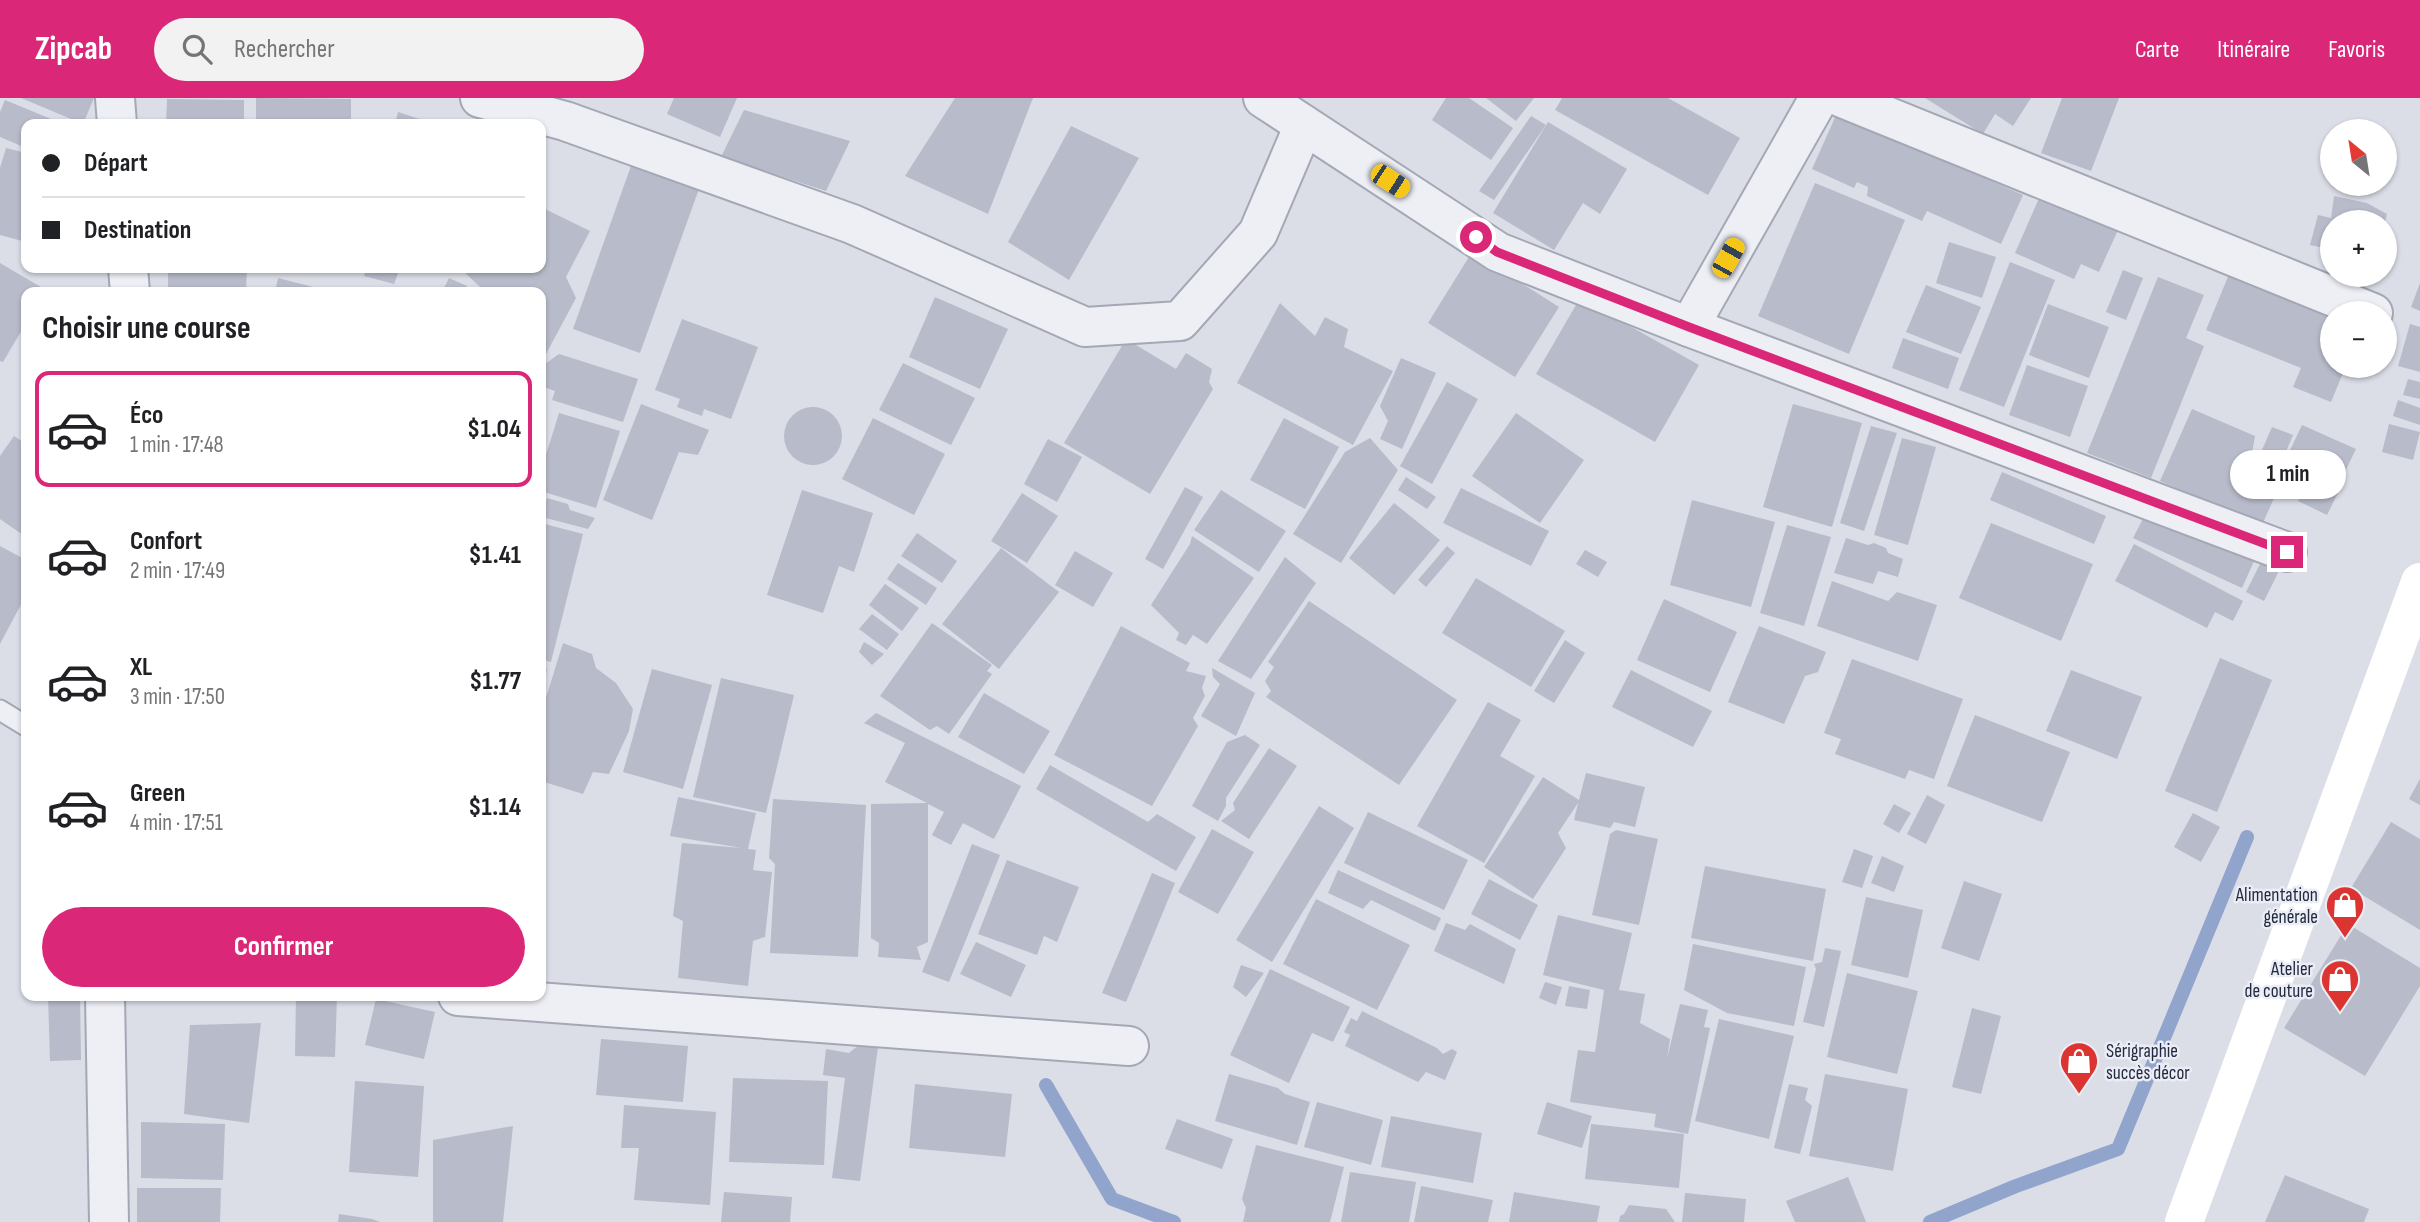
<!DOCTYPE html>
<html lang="fr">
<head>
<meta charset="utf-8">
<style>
	:root { --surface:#fff; --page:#f2f2f2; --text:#202124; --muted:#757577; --line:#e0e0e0; --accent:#db2777 }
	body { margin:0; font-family:"Sofia Sans Condensed",sans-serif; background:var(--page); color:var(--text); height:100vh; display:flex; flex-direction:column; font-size:26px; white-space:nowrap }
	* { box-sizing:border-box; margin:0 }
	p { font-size:23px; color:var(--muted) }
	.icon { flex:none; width:38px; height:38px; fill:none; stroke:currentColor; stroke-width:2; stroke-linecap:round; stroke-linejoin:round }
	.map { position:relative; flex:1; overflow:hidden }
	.drawer { position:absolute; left:21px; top:189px; width:525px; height:714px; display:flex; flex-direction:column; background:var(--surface); border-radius:14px; box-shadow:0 2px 5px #0004 }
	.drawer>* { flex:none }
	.guide { position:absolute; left:21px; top:21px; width:525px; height:154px; border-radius:14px; box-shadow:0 2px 5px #0004; display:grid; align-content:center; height:154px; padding:0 21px; background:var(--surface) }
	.needle { width:46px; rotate:330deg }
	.controls { position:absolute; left:2320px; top:21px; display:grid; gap:14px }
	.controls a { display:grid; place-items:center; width:77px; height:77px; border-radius:50%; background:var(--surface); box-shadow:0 2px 5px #0004; font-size:35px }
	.end { position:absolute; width:32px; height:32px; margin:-16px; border:9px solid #db2777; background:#fff; box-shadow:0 0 0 4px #fff }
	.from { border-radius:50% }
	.bubble { position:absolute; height:49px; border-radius:24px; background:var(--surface); box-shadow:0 2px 5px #0004; font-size:23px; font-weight:700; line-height:49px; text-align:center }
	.car { position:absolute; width:21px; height:42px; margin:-21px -10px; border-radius:9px; box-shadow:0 0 5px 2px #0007; background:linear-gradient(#f5c518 24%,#345 0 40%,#f5c518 0 76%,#345 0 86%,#f5c518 0) }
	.guide b { display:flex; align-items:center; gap:24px; height:66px; font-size:26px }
	.guide b+b { border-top:2px solid var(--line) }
	.guide i { width:18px; height:18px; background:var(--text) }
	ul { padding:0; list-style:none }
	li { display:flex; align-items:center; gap:21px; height:116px; margin:0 14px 10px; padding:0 7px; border:4px solid transparent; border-radius:14px }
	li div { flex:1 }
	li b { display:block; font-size:26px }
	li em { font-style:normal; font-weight:700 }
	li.active { border-color:var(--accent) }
	li>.icon { width:63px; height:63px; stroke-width:1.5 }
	h2 { padding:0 21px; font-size:32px; line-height:84px }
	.cta { display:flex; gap:14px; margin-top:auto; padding:14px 21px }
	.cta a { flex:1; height:80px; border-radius:42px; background:var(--accent); color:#fff; font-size:28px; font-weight:700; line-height:80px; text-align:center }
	header { display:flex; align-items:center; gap:42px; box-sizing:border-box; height:98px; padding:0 35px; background:var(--accent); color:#fff }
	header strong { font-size:33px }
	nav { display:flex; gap:38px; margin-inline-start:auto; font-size:24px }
	.search { width:490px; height:63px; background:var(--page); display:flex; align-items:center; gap:18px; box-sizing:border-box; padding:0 24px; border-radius:38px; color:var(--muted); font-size:26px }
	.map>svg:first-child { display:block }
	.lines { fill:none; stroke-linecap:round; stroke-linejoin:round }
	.stream { stroke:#91a4cc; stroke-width:14 }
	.building { fill:#b8bbca }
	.lane-casing { stroke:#a4a8b5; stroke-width:23 }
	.street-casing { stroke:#a4a8b5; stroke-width:42 }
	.lane { stroke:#eeeff5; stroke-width:19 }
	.street { stroke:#eeeff5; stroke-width:38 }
	.secondary { stroke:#fff; stroke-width:38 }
	.route { stroke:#db2777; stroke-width:9 }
	.labels { text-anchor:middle; stroke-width:5; stroke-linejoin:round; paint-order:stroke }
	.poi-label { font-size:19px; fill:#23293f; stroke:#eaedf5; text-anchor:end }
</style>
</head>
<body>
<header>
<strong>Zipcab</strong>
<div class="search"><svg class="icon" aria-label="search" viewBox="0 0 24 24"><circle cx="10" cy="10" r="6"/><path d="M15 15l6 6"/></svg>Rechercher</div>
<nav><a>Carte</a><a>Itinéraire</a><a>Favoris</a></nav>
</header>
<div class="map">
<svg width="2420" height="1124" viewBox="0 0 2420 1124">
	<rect width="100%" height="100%" fill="#dbdee7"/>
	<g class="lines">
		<g class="stream">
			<polyline points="1046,987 1112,1101 1174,1124"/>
			<polyline points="1930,1124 2016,1088 2118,1051 2247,739"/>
		</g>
	</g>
	<g class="building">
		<polygon points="21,0 94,0 83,26"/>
		<polygon points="256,0 351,1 351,26 256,26"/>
		<polygon points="674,0 737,0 720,39 667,16"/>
		<polygon points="955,0 1033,0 988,116 905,78"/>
		<polygon points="1446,0 1469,0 1513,30 1491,62 1432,22"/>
		<polygon points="1486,0 1534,0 1516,23"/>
		<polygon points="1562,0 1668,0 1740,40 1708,97 1555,12"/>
		<polygon points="1925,0 2031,0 2013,28 1995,16 1983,36"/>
		<polygon points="2062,0 2119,0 2091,73 2041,55"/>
		<polygon points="167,1 244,2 244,26 166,26"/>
		<polygon points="5,2 56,23 55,26 26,26 26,50 0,39 0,14"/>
		<polygon points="744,12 850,43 826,93 721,59"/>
		<polygon points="398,14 435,26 395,26"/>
		<polygon points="1837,15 2023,97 2001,146 1927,113 1922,123 1867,98 1868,89 1857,84 1854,90 1812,71"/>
		<polygon points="1531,18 1546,27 1494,102 1479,93"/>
		<polygon points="1548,24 1627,71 1600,116 1583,105 1554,152 1493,115"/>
		<polygon points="1071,28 1139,60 1069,182 1008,144"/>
		<polygon points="6,50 26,55 26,144 0,137 0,70"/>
		<polygon points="632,65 700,88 640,255 573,231"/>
		<polygon points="1815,85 1905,122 1849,256 1758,218"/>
		<polygon points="2040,98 2118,132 2099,174 2081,166 2074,181 2015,155"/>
		<polygon points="2334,98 2367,105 2387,116 2385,124 2333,124 2333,167 2326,165 2329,151 2310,147 2318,117 2331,120"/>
		<polygon points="541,109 590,133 566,179 576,200 546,256 541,253 541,194 477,194 480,189 460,170 541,170"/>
		<polygon points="1949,144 1996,159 1982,200 1936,185"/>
		<polygon points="1472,154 1559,209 1515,279 1428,225"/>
		<polygon points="2010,164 2055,182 2004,309 1959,292"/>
		<polygon points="0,165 46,192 44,194 26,194 26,225 3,264 0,263"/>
		<polygon points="2232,169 2333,215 2333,268 2346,268 2331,304 2293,289 2301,270 2206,232"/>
		<polygon points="168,170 247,170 246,194 168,194"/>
		<polygon points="367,170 400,170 394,186 364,178"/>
		<polygon points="2123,172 2143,180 2126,222 2106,214"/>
		<polygon points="2158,179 2204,197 2186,240 2204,248 2151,380 2087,355"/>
		<polygon points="278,180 329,193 329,194 275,194"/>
		<polygon points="449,180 467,188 464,194 442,194"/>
		<polygon points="2420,185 2420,213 2411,209"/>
		<polygon points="1926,187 1981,209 1961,256 1906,234"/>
		<polygon points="935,199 1008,231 980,291 909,259"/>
		<polygon points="1580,200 1699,267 1655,344 1536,276"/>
		<polygon points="1280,205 1315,238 1325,219 1348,231 1344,249 1393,273 1353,347 1237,285"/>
		<polygon points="2048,206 2109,229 2089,280 2029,257"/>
		<polygon points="682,221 758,249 731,321 704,311 702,318 677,309 680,301 655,292"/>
		<polygon points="2410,226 2420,229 2420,274 2398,268"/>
		<polygon points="1903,240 1959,260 1948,291 1892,270"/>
		<polygon points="1126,241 1176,271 1186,255 1212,271 1209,284 1213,291 1150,396 1064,345"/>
		<polygon points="559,256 638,281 623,324 552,302 555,293 541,288 541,274 542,268"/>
		<polygon points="1401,260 1436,275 1402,351 1380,341 1388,323 1380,308"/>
		<polygon points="903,265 975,300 951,347 879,312"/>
		<polygon points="2027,267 2088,288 2070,339 2009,317"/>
		<polygon points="2408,281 2420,284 2420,301 2403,297"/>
		<polygon points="1447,284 1478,301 1432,386 1400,368"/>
		<polygon points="2398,302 2420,310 2420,327 2393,318"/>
		<polygon points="641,306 709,332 698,357 679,354 652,422 603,402"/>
		<polygon points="1793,306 1862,325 1832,429 1763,409"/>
		<circle cx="813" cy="338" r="29"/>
		<polygon points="2192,311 2255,338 2252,355 2287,371 2262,427 2160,383"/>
		<polygon points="559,315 620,333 596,410 541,393 541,373"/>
		<polygon points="1516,315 1584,362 1540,425 1472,378"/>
		<polygon points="873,320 945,356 914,417 842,381"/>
		<polygon points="1284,320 1339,349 1305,411 1250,382"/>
		<polygon points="2389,326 2420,334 2413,362 2382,354"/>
		<polygon points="2302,327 2356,351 2340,384 2331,376 2324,383 2284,365"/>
		<polygon points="1871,328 1897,335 1864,433 1840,425"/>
		<polygon points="2272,329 2293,337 2283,361 2262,352"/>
		<polygon points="14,338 26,346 26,439 0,421 0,358"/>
		<polygon points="1370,340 1398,372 1341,465 1293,436 1345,354"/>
		<polygon points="1902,340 1936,349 1908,447 1874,437"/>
		<polygon points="1048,341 1082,359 1057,404 1024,386"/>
		<polygon points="2002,374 2106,418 2094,446 1990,402"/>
		<polygon points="1406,379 1436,399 1427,411 1398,392"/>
		<polygon points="2307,385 2330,389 2339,393 2327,417 2298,403"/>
		<polygon points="1185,389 1203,399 1163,471 1145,461"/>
		<polygon points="1461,390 1549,433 1531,468 1443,425"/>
		<polygon points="802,392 873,415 854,474 839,468 823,515 767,497"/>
		<polygon points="1221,392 1286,433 1259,474 1194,432"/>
		<polygon points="1022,395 1058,418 1027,465 991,443"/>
		<polygon points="547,400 568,406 570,412 595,420 588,431 542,419"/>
		<polygon points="1692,402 1775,424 1751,509 1670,487"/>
		<polygon points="1394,405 1440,442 1394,497 1349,460"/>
		<polygon points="2148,411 2255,461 2242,490 2133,440"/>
		<polygon points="541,425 583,436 551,564 541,561"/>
		<polygon points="1991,425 2093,466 2061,543 1959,500"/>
		<polygon points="1787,427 1831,439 1804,528 1760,515"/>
		<polygon points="917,435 957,463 942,485 901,458"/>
		<polygon points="1192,438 1254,480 1207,546 1193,537 1186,547 1176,542 1179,535 1151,507 1190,446"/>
		<polygon points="1846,440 1868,447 1874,445 1886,450 1888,455 1903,461 1898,479 1878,473 1873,486 1834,475"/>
		<polygon points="2134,446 2243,503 2233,523 2215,514 2207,530 2115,483"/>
		<polygon points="0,448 26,462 26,497 0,546"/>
		<polygon points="1447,448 1455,455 1426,489 1418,482"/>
		<polygon points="1001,450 1059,494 999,571 942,526"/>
		<polygon points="1585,452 1607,464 1598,479 1576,466"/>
		<polygon points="1075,453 1113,475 1093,509 1055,487"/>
		<polygon points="2266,454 2284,463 2264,503 2246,494"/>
		<polygon points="1285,459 1316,485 1251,581 1218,563"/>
		<polygon points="898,465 937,490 926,507 887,481"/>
		<polygon points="1476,480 1565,533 1531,589 1442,535"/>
		<polygon points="1832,483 1888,503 1897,494 1937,507 1918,563 1817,528"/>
		<polygon points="885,486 919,510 902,533 869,507"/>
		<polygon points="1664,501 1737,534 1710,594 1637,562"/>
		<polygon points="1309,503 1457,602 1399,687 1266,599 1271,593 1265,583 1274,569 1268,564"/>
		<polygon points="872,516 899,536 887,552 859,531"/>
		<polygon points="932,525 992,567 987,573 992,576 949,636 937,628 930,632 880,598"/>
		<polygon points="1121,528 1190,565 1186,573 1206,578 1202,590 1205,598 1193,620 1198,628 1152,708 1054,657"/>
		<polygon points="1759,528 1826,554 1818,574 1805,578 1784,626 1728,604"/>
		<polygon points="1565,542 1585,555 1554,605 1534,593"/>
		<polygon points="864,544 884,556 872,567 859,554"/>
		<polygon points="563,545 592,556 596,570 616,585 633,611 629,633 609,676 593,674 583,696 541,683 541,616"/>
		<polygon points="2220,560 2272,582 2217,714 2165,693"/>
		<polygon points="1852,561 1963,601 1934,681 1909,672 1905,681 1835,656 1841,641 1824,635"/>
		<polygon points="541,569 547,571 542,592 541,592"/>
		<polygon points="1212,570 1255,595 1236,638 1201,618 1220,586 1213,579"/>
		<polygon points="652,571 712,587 683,691 623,674"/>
		<polygon points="1631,572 1712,613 1693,649 1612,609"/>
		<polygon points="2071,572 2142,599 2117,661 2046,633"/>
		<polygon points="721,580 794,597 766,715 693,699"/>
		<polygon points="984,595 1050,633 1024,676 958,639"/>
		<polygon points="1488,604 1521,622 1500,658 1535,678 1484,765 1417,728"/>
		<polygon points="876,615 1021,688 994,741 963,725 951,747 932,737 944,714 928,706 928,844 917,849 921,862 878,859 879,845 871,840 871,706 927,705 885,684 905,645 864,625"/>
		<polygon points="1975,617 2070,654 2042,724 1947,688"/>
		<polygon points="1245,637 1260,647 1226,700 1226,708 1218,723 1192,708 1227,644"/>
		<polygon points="1269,650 1297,668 1249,741 1221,723 1235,712 1233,705"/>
		<polygon points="1050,667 1148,724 1157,716 1196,739 1176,773 1036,691"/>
		<polygon points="1586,675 1645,689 1635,729 1614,724 1610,730 1574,722 1578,705 1558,735 1566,750 1533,801 1484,769 1543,679 1579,702"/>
		<polygon points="2420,681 2420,707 2409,701"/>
		<polygon points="1927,697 1945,707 1926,746 1907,736"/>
		<polygon points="678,699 756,715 748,751 756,752 753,772 772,774 765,839 753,843 748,888 678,880 683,823 673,818 682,745 742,750 670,738"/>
		<polygon points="773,701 866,707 858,859 770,855 775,766 769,760"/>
		<polygon points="1894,706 1911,715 1899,735 1883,726"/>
		<polygon points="1319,708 1354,730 1272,864 1236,842"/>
		<polygon points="1368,714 1468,762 1444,812 1344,765"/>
		<polygon points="2193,715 2220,729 2201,764 2174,749"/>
		<polygon points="2391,724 2420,741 2420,832 2351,790"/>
		<polygon points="1212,731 1254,754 1218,816 1178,794"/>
		<polygon points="1616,732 1658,741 1639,827 1592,817 1610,736"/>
		<polygon points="972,746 1000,757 949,884 922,874"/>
		<polygon points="1854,751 1873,758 1862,790 1842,784"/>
		<polygon points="1882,758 1904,768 1894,794 1871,785"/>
		<polygon points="1007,762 1079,789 1057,844 1044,838 1037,857 978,836"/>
		<polygon points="1705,768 1826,791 1813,863 1691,840"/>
		<polygon points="1338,772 1441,820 1435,833 1371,802 1363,811 1328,795"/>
		<polygon points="1152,775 1175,785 1126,904 1102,895"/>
		<polygon points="1489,781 1538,807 1520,842 1471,816"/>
		<polygon points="1964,783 2002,796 1979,863 1941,850"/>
		<polygon points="1866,799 1923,812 1908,880 1851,867"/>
		<polygon points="1316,801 1410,847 1377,912 1283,866"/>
		<polygon points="1558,817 1632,835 1619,892 1645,896 1640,925 1670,941 1667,961 1680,906 1708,912 1704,929 1710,930 1688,1036 1654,1029 1656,1016 1570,1004 1578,952 1595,954 1604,892 1543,877"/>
		<polygon points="1446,825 1465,832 1470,826 1516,851 1504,886 1434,853"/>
		<polygon points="2348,826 2420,870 2420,888 2365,978 2284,930"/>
		<polygon points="976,844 1026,867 1011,899 960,876"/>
		<polygon points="1693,846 1806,869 1794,928 1727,915 1684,892"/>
		<polygon points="1825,850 1841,853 1824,929 1803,924 1816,871 1814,866 1822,864"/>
		<polygon points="1241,867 1264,875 1246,899 1233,889"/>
		<polygon points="1270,871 1350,909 1333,944 1312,935 1289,985 1230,957"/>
		<polygon points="1847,875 1918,893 1897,976 1827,959"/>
		<polygon points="1545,884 1562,889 1556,907 1539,900"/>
		<polygon points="1569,888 1590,892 1587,911 1565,908"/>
		<polygon points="48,898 80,898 81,962 50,963"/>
		<polygon points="296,898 337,898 335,959 295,958"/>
		<polygon points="376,901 435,914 424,961 365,947"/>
		<polygon points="1972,910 2001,918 1981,996 1952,989"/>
		<polygon points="1362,913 1437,950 1443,956 1452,951 1457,954 1445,982 1426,974 1418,984 1345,948 1350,937 1344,934 1351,920 1357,923"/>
		<polygon points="1719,921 1794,938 1769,1041 1695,1023"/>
		<polygon points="261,925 249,1025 184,1016 190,927"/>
		<polygon points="601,941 688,948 683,1004 596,997"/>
		<polygon points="859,947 878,949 860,1083 832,1080 845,980 823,977 826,951 849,955"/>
		<polygon points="1229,976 1278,990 1285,996 1310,1004 1297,1047 1215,1023"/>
		<polygon points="1825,976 1908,991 1893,1073 1809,1058"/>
		<polygon points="733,980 828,983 824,1067 729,1064"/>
		<polygon points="355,983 424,988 418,1079 349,1074"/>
		<polygon points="915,986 1012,996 1005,1059 909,1050"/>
		<polygon points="1789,986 1808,990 1805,1002 1812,1008 1800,1056 1774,1050"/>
		<polygon points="1317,1004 1383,1022 1371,1067 1304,1049"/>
		<polygon points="1547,1004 1592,1018 1582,1050 1537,1036"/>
		<polygon points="624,1007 716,1014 710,1107 634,1102 639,1050 621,1050"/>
		<polygon points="1391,1018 1482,1035 1473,1085 1381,1069"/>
		<polygon points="1177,1021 1233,1041 1222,1071 1165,1051"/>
		<polygon points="141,1024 225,1026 223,1082 141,1080"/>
		<polygon points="1591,1026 1684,1036 1679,1090 1585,1081"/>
		<polygon points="513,1028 503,1124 433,1124 433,1042"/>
		<polygon points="1256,1047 1344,1069 1330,1124 1243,1124 1246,1110 1242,1101"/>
		<polygon points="1350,1074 1416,1084 1409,1124 1341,1124"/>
		<polygon points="2285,1077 2369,1111 2364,1124 2265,1124"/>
		<polygon points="1848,1079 1866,1124 1795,1124 1786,1103"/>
		<polygon points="1421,1088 1493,1102 1488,1124 1414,1124"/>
		<polygon points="137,1090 221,1090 220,1124 137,1124"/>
		<polygon points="724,1094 792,1099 790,1124 721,1124"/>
		<polygon points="1514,1094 1600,1108 1597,1124 1509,1124"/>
		<polygon points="1685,1095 1746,1101 1744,1124 1682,1124"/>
		<polygon points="1629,1107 1666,1111 1675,1124 1619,1124 1620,1118 1624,1116"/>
		<polygon points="339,1116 372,1121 380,1124 338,1124"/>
	</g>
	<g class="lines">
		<g class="lane-casing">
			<polyline id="lane" points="0,612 26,628"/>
		</g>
		<g class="street-casing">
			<g id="street">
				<polyline points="115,0 117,26"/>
				<polyline points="480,0 565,23 852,126 1085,229 1180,223 1258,135 1304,27"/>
				<polyline points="1263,0 1498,154 1689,229 2287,454"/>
				<polyline points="1842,0 2373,215"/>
				<polyline points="128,170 130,194"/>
				<polyline points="1689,229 1819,0"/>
				<polyline points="105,898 109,1124"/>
				<polyline points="458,898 1129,948"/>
			</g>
		</g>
		<use href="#lane" class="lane"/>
		<use href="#street" class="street"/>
		<polyline class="secondary" points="2184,1124 2420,484"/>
	</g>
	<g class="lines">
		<polyline class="route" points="1476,139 1497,154 1689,229 2287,454"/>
	</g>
	<defs>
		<g id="shop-pin" transform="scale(2.0125)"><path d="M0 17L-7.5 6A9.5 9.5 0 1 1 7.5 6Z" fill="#dc3430" stroke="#eaedf5"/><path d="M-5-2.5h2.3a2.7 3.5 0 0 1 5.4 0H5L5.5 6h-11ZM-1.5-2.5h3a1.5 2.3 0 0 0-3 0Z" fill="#fff"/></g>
	</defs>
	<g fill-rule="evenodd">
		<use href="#shop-pin" x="2345" y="807"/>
		<use href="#shop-pin" x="2340" y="881"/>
		<use href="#shop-pin" x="2079" y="963"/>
	</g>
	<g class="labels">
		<g class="poi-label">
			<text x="2318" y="803">Alimentation<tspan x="2318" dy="22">générale</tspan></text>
			<text x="2313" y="877">Atelier<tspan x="2313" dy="22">de couture</tspan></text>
			<text x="2106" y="959" text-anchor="start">Sérigraphie<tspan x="2106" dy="22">succès décor</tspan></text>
		</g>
	</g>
</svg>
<div class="controls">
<a><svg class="needle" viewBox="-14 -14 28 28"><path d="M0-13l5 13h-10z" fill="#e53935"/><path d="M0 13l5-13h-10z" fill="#757577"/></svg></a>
<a>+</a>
<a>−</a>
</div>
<i class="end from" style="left:1476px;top:139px"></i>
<i class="end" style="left:2287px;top:454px"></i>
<div class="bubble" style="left:2230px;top:352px;width:116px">1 min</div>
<i class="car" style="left:1390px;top:83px;rotate:123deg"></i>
<i class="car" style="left:1728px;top:160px;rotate:29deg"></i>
<div class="guide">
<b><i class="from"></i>Départ</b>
<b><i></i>Destination</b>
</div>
<section class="drawer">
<h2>Choisir une course</h2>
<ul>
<li class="active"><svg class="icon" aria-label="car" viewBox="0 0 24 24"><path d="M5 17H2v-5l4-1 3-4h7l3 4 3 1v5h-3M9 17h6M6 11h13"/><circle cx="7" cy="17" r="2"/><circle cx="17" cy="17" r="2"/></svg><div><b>Éco</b><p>1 min · 17:48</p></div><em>$1.04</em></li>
<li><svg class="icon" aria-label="car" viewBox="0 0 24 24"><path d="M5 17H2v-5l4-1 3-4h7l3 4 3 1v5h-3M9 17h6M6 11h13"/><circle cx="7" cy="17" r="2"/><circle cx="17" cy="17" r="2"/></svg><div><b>Confort</b><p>2 min · 17:49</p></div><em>$1.41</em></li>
<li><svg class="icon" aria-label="car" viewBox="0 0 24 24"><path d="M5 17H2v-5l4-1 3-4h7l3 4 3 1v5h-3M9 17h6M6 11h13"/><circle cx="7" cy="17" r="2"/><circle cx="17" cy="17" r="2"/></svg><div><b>XL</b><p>3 min · 17:50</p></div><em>$1.77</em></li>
<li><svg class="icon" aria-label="car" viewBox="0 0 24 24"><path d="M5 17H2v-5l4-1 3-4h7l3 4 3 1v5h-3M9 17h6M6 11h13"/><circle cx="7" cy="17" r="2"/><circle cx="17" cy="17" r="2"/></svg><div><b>Green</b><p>4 min · 17:51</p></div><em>$1.14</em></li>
</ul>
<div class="cta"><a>Confirmer</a></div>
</section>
</div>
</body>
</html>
